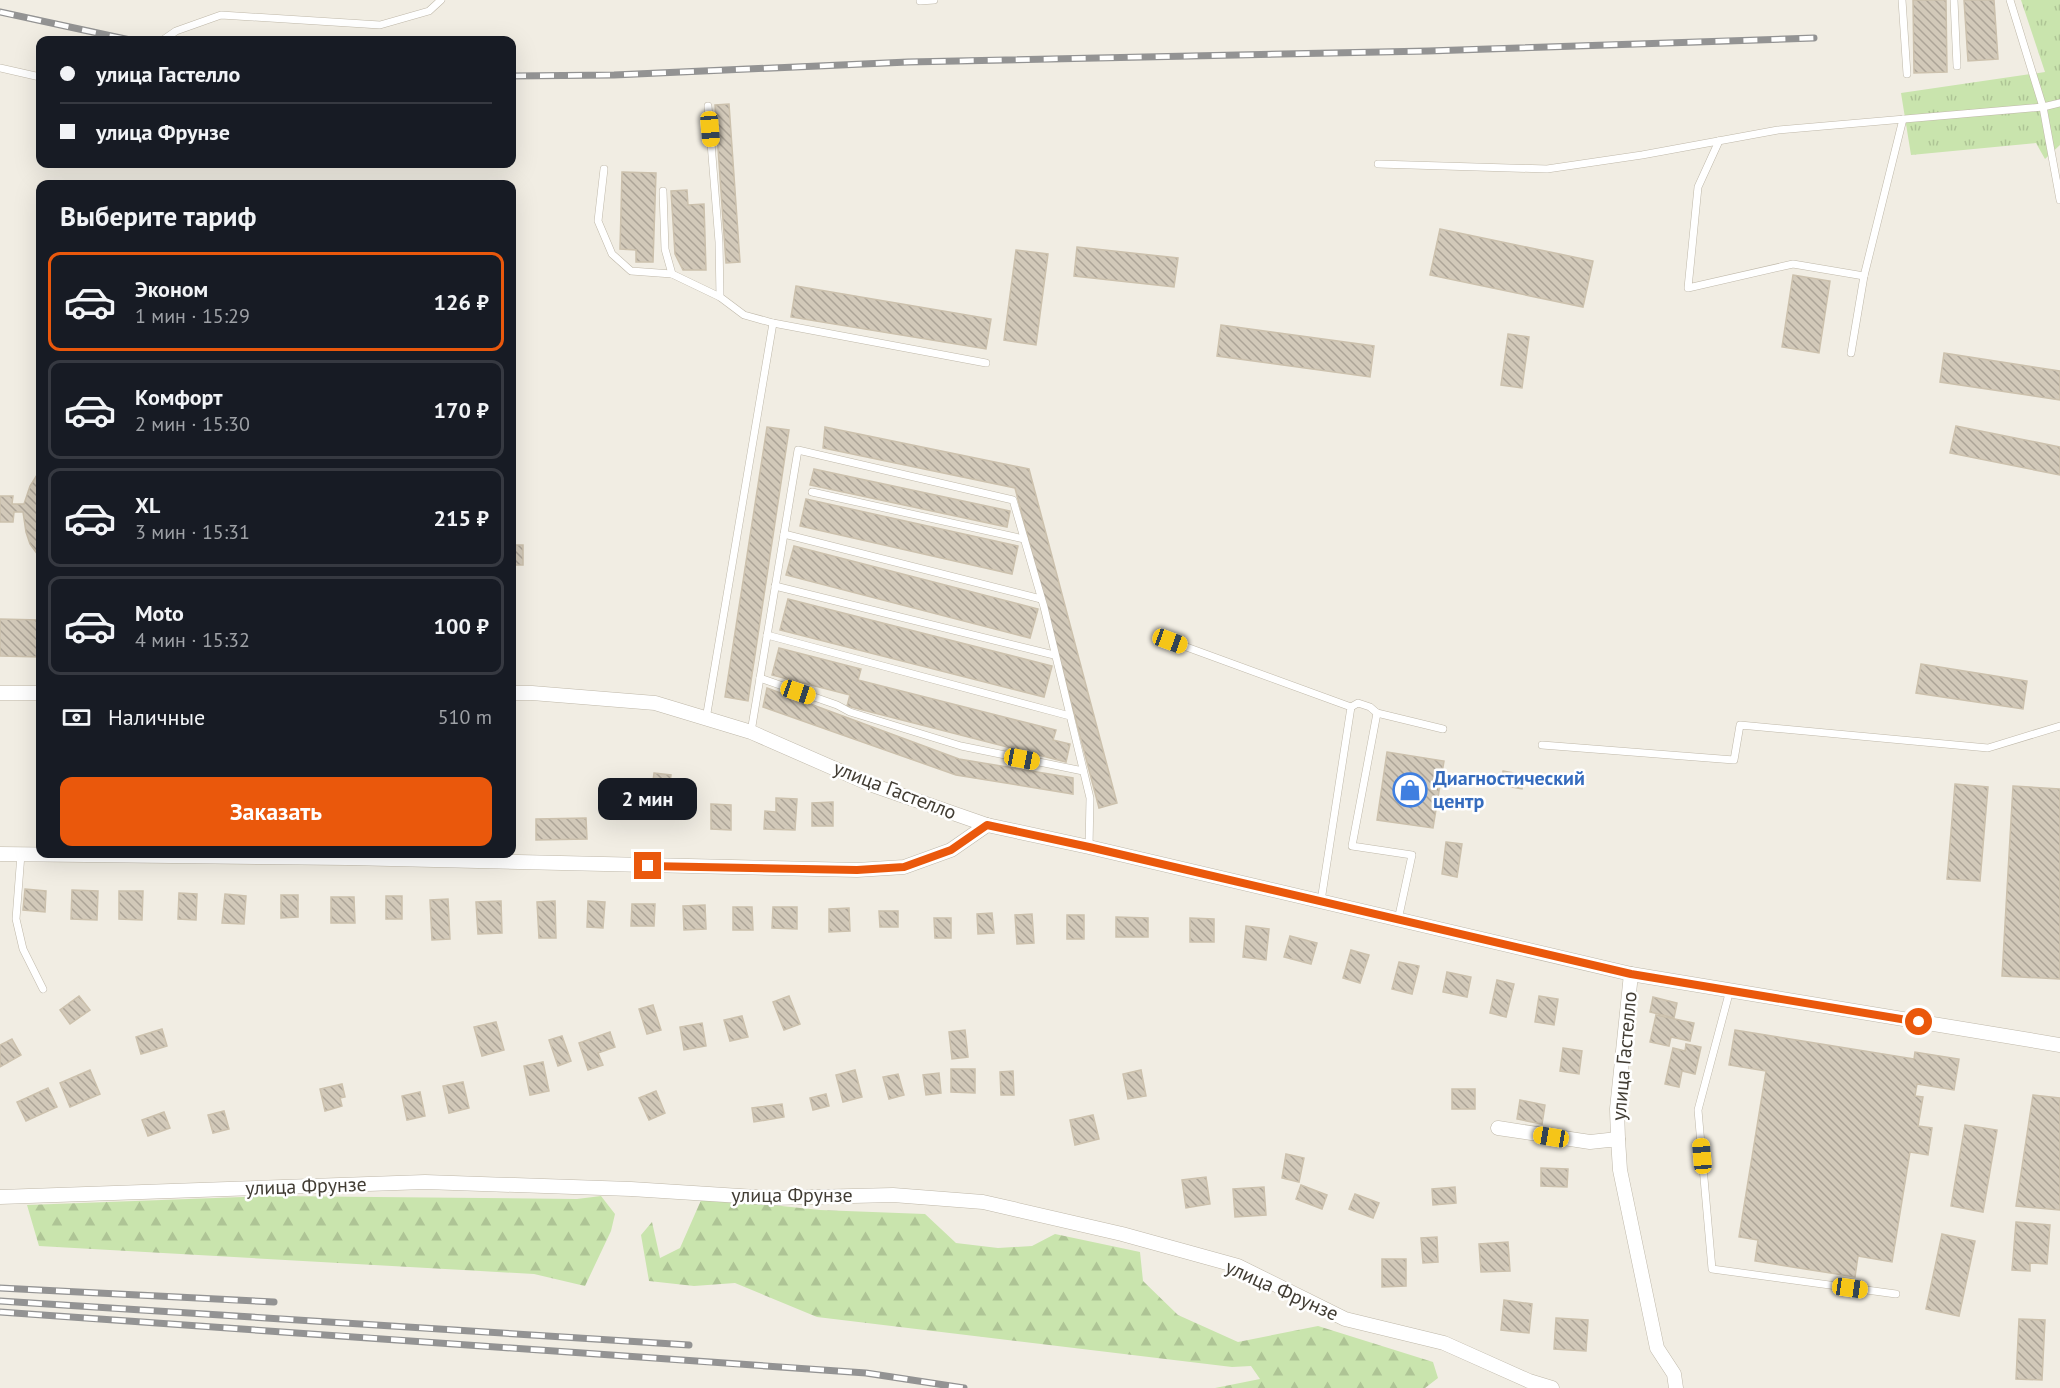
<!DOCTYPE html>
<html lang="ru">
<head>
<meta charset="utf-8">
<style>
	:root { --surface:#171b24; --page:#20242c; --text:#f1f3f6; --muted:#9ea1a6; --line:#363941; --accent:#ea580c }
	body { margin:0; font-family:"PT Sans",sans-serif; background:var(--page); color:var(--text); height:100vh; display:flex; flex-direction:column; font-size:22px; white-space:nowrap }
	* { box-sizing:border-box; margin:0 }
	p { font-size:20px; color:var(--muted) }
	.icon { flex:none; width:33px; height:33px; fill:none; stroke:currentColor; stroke-width:2; stroke-linecap:round; stroke-linejoin:round }
	.map { position:relative; flex:1; overflow:hidden }
	.details { position:absolute; left:36px; top:180px; width:480px; height:678px; display:flex; flex-direction:column; background:var(--surface); border-radius:12px; box-shadow:0 6px 24px #0002 }
	.details>* { flex:none }
	.top-card { position:absolute; left:36px; top:36px; width:480px; height:132px; border-radius:12px; box-shadow:0 6px 24px #0002; display:grid; align-content:center; height:132px; padding:0 24px; background:var(--surface) }
	.end { position:absolute; width:27px; height:27px; margin:-14px; border:8px solid #ea580c; background:#fff; box-shadow:0 0 0 3px #fff }
	.from { border-radius:50% }
	.bubble { position:absolute; height:42px; border-radius:12px; background:var(--surface); box-shadow:0 6px 24px #0002; font-size:20px; font-weight:700; line-height:42px; text-align:center }
	.car { position:absolute; width:18px; height:36px; margin:-18px -9px; border-radius:8px; box-shadow:0 0 4px 2px #0007; background:linear-gradient(#f5c518 24%,#345 0 40%,#f5c518 0 76%,#345 0 86%,#f5c518 0) }
	.top-card b { display:flex; align-items:center; gap:21px; height:57px; font-size:22px }
	.top-card b+b { border-top:2px solid var(--line) }
	.top-card i { width:15px; height:15px; background:var(--text) }
	ul { padding:0; list-style:none }
	li { display:flex; align-items:center; gap:18px; height:99px; margin:0 12px 9px; padding:0 12px; border:3px solid var(--line); border-radius:12px }
	li div { flex:1 }
	li b { display:block; font-size:22px }
	li em { font-style:normal; font-weight:700 }
	li.active { border-color:var(--accent) }
	li>.icon { width:54px; height:54px; stroke-width:1.5 }
	h2 { padding:0 24px; font-size:27px; line-height:72px }
	.pay { display:flex; align-items:center; gap:15px; height:66px; padding:0 24px; font-size:22px }
	.pay p { margin-inline-start:auto }
	.primary-button { display:flex; gap:12px; margin-top:auto; padding:12px 24px }
	.primary-button a { flex:1; height:69px; border-radius:12px; background:var(--accent); color:#fff; font-size:24px; font-weight:700; line-height:69px; text-align:center }
	.map>svg:first-child { display:block }
	.grass { fill:url(#grass-tufts) }
	.forest { fill:url(#forest-firs) }
	.building { fill:url(#building-back-hatch); stroke:#ccc1ad; stroke-width:1.5 }
	.lines { fill:none; stroke-linecap:round; stroke-linejoin:round }
	.lane-casing { stroke:#bfb8a9; stroke-width:8 }
	.street-casing { stroke:#bfb8a9; stroke-width:15 }
	.lane { stroke:#fff; stroke-width:7 }
	.street { stroke:#fff; stroke-width:14 }
	.rail-casing { stroke:#939393; stroke-width:7 }
	.rail { stroke:#fff; stroke-width:4.5; stroke-dasharray:14; stroke-linecap:butt }
	.route { stroke:#ea580c; stroke-width:8 }
	.labels { text-anchor:middle; stroke-width:5; stroke-linejoin:round; paint-order:stroke }
	.shop-label { font-size:20px; font-weight:bold; fill:#366cbe; stroke:#fff; text-anchor:start }
	.street-label { font-size:20px; fill:#423d34; stroke:#fff }
</style>
</head>
<body>
<div class="map">
<svg width="2060" height="1388" viewBox="0 0 2060 1388">
	<defs>
		<pattern id="grass-tufts" width="24" height="20" patternUnits="userSpaceOnUse" patternTransform="scale(1.5)"><rect width="24" height="20" fill="#c9e4ad"/><path d="M3 7l-1-3M5 7V3M7 7l1-3M15 17l-1-3M17 17v-4M19 17l1-3" fill="none" stroke="#aec495"/></pattern>
		<pattern id="forest-firs" width="22" height="20" patternUnits="userSpaceOnUse" patternTransform="scale(1.5)"><rect width="22" height="20" fill="#c9e4ad"/><path d="M5 1l3.5 6h-7zM16 11l3.5 6h-7z" fill="#aec495"/></pattern>
		<pattern id="building-back-hatch" width="6" height="6" patternUnits="userSpaceOnUse" patternTransform="scale(1.5)"><rect width="6" height="6" fill="#d2c9b9"/><path d="M-1 5l2 2M0 0l6 6M5-1l2 2" fill="none" stroke="#aca497"/></pattern>
	</defs>
	<rect width="100%" height="100%" fill="#f1ede3"/>
	<polygon class="grass" points="2021,0 2060,0 2060,145 2045,159 2036,143 1911,155 1901,93 2045,72"/>
	<g class="forest">
		<polygon points="269,1196 577,1199 601,1196 615,1214 611,1231 585,1286 534,1274 39,1246 27,1205"/>
		<polygon points="702,1198 820,1210 925,1214 956,1243 998,1248 1032,1246 1055,1234 1140,1252 1143,1281 1178,1315 1238,1342 1318,1326 1433,1362 1438,1378 1425,1388 1215,1388 1260,1379 1251,1366 1232,1367 817,1317 735,1283 694,1286 649,1281 641,1235 652,1222 660,1258 680,1248"/>
	</g>
	<g class="building">
		<polygon points="1913,0 1946,0 1947,72 1914,73"/>
		<polygon points="1964,0 1994,0 1998,59 1968,61"/>
		<polygon points="729,104 740,262 726,263 715,105"/>
		<polygon points="622,172 656,173 653,262 636,262 636,250 620,249"/>
		<polygon points="687,190 688,205 704,204 706,270 683,270 675,254 671,191"/>
		<polygon points="1440,229 1593,261 1583,307 1430,275"/>
		<polygon points="1077,247 1178,258 1174,287 1074,276"/>
		<polygon points="1016,250 1048,254 1036,345 1004,340"/>
		<polygon points="1793,275 1830,281 1819,353 1782,347"/>
		<polygon points="796,286 991,319 986,349 791,317"/>
		<polygon points="1221,325 1374,346 1370,377 1217,356"/>
		<polygon points="1508,334 1529,337 1522,388 1501,385"/>
		<polygon points="1944,353 2060,371 2060,400 1940,382"/>
		<polygon points="1956,426 2060,447 2060,475 1950,453"/>
		<polygon points="767,427 789,430 748,701 725,697"/>
		<polygon points="825,427 1029,469 1117,803 1099,808 1015,488 823,448"/>
		<polygon points="814,469 1010,511 1007,527 810,485"/>
		<polygon points="40,470 40,558 30,544 26,532 23,512 14,512 13,522 0,522 0,496 13,496 12,504 24,504 30,486"/>
		<polygon points="806,499 1018,546 1012,574 800,526"/>
		<rect x="512" y="545" width="11" height="20"/>
		<polygon points="794,546 1038,609 1030,638 786,575"/>
		<polygon points="788,599 1052,666 1044,697 780,630"/>
		<polygon points="0,619 40,620 40,657 0,656"/>
		<polygon points="779,648 861,669 858,680 1056,730 1053,740 1070,744 1066,762 847,706 850,695 772,675"/>
		<polygon points="1921,664 2027,681 2023,709 1916,693"/>
		<polygon points="767,688 959,759 1073,778 1073,794 956,775 763,707"/>
		<polygon points="1387,752 1444,761 1433,828 1377,820"/>
		<polygon points="1503,771 1525,775 1522,789 1500,785"/>
		<polygon points="654,773 671,775 668,799 651,797"/>
		<polygon points="1955,784 1988,787 1980,881 1947,879"/>
		<polygon points="2013,786 2060,789 2060,979 2002,976"/>
		<polygon points="776,798 797,799 795,830 764,829 765,811 776,812"/>
		<polygon points="833,802 833,826 812,826 812,803"/>
		<polygon points="711,804 731,805 731,830 711,829"/>
		<polygon points="586,818 587,839 536,840 536,819"/>
		<polygon points="1446,842 1462,844 1457,877 1442,874"/>
		<polygon points="25,889 46,891 45,912 23,910"/>
		<polygon points="72,890 98,891 97,920 71,919"/>
		<polygon points="119,891 143,891 142,920 119,919"/>
		<polygon points="179,893 197,894 196,920 178,919"/>
		<polygon points="225,894 246,896 244,924 222,923"/>
		<polygon points="281,895 298,895 298,917 281,918"/>
		<rect x="386" y="896" width="16" height="23"/>
		<polygon points="331,897 354,897 355,923 331,923"/>
		<polygon points="448,899 450,939 432,940 430,900"/>
		<polygon points="501,901 502,933 478,934 476,902"/>
		<polygon points="555,901 556,938 539,938 537,902"/>
		<polygon points="588,901 605,902 603,928 587,927"/>
		<polygon points="632,904 655,904 654,926 631,926"/>
		<polygon points="705,905 706,929 684,930 683,906"/>
		<polygon points="733,907 752,907 753,930 733,930"/>
		<polygon points="773,907 797,907 797,929 772,928"/>
		<polygon points="849,908 850,931 829,932 829,909"/>
		<polygon points="879,911 898,911 898,927 880,927"/>
		<polygon points="992,913 994,933 978,934 977,914"/>
		<polygon points="1032,914 1034,943 1017,944 1015,915"/>
		<rect x="1067" y="915" width="17" height="24"/>
		<polygon points="1116,917 1148,918 1148,937 1116,937"/>
		<polygon points="934,918 951,918 951,938 935,938"/>
		<polygon points="1190,918 1214,919 1214,942 1190,942"/>
		<polygon points="1246,926 1269,929 1266,960 1243,957"/>
		<polygon points="1290,936 1317,943 1311,964 1284,957"/>
		<polygon points="1351,950 1369,955 1360,983 1343,978"/>
		<polygon points="1399,962 1419,966 1412,994 1392,989"/>
		<polygon points="1447,972 1471,977 1467,997 1443,992"/>
		<polygon points="1497,980 1514,984 1506,1017 1490,1013"/>
		<polygon points="79,996 90,1010 70,1024 60,1010"/>
		<polygon points="789,996 800,1024 784,1030 773,1002"/>
		<polygon points="1539,996 1558,999 1554,1025 1535,1022"/>
		<polygon points="1653,997 1677,1003 1674,1018 1650,1012"/>
		<polygon points="653,1005 661,1030 647,1034 639,1009"/>
		<polygon points="1656,1015 1694,1023 1690,1041 1671,1037 1669,1046 1650,1042"/>
		<polygon points="742,1016 748,1037 730,1041 724,1020"/>
		<polygon points="496,1022 504,1050 482,1056 474,1027"/>
		<polygon points="702,1023 706,1046 684,1050 680,1027"/>
		<polygon points="162,1029 167,1046 141,1054 136,1037"/>
		<polygon points="965,1030 968,1057 952,1059 949,1032"/>
		<polygon points="1735,1030 1914,1059 1915,1052 1959,1059 1954,1090 1917,1084 1915,1096 1923,1097 1918,1126 1932,1128 1928,1155 1910,1152 1892,1262 1858,1256 1855,1277 1755,1261 1758,1240 1739,1237 1766,1071 1729,1065"/>
		<polygon points="610,1032 615,1047 598,1053 603,1065 588,1070 579,1043"/>
		<polygon points="562,1036 571,1061 558,1066 549,1040"/>
		<polygon points="12,1039 21,1055 0,1067 0,1045"/>
		<polygon points="1686,1044 1701,1047 1695,1074 1682,1071 1679,1087 1665,1084 1673,1048 1685,1051"/>
		<polygon points="1563,1048 1582,1051 1579,1074 1560,1071"/>
		<polygon points="543,1062 549,1091 530,1095 524,1066"/>
		<polygon points="951,1069 975,1069 975,1093 951,1092"/>
		<polygon points="90,1070 100,1094 70,1107 60,1083"/>
		<polygon points="855,1070 862,1097 843,1102 836,1075"/>
		<polygon points="1141,1070 1146,1096 1128,1099 1123,1074"/>
		<polygon points="1013,1071 1014,1095 1001,1095 1000,1072"/>
		<polygon points="939,1073 941,1093 926,1095 923,1075"/>
		<polygon points="898,1074 904,1095 889,1099 883,1077"/>
		<polygon points="463,1082 469,1108 449,1113 443,1086"/>
		<polygon points="342,1084 345,1097 340,1098 342,1106 325,1111 320,1089"/>
		<polygon points="48,1088 57,1107 26,1121 17,1102"/>
		<rect x="1452" y="1089" width="23" height="20"/>
		<polygon points="656,1091 665,1113 649,1120 639,1098"/>
		<polygon points="420,1092 425,1116 407,1120 402,1096"/>
		<polygon points="826,1094 829,1106 813,1110 810,1098"/>
		<polygon points="2033,1095 2060,1098 2060,1210 2016,1206"/>
		<polygon points="1520,1100 1545,1105 1542,1124 1517,1119"/>
		<polygon points="782,1104 784,1117 754,1122 752,1108"/>
		<polygon points="224,1111 229,1129 213,1133 208,1115"/>
		<polygon points="164,1112 170,1128 148,1136 142,1120"/>
		<polygon points="1093,1115 1099,1139 1075,1145 1070,1120"/>
		<polygon points="1965,1125 1997,1130 1983,1212 1951,1206"/>
		<polygon points="1286,1154 1304,1158 1299,1182 1282,1178"/>
		<polygon points="1541,1168 1568,1169 1567,1187 1541,1186"/>
		<polygon points="1206,1177 1210,1204 1186,1208 1182,1180"/>
		<polygon points="1301,1185 1327,1195 1322,1209 1296,1199"/>
		<polygon points="1264,1187 1266,1215 1235,1217 1233,1189"/>
		<polygon points="1455,1187 1456,1203 1433,1205 1432,1189"/>
		<polygon points="1355,1194 1379,1203 1373,1218 1349,1209"/>
		<polygon points="2016,1222 2050,1225 2047,1264 2030,1263 2030,1271 2012,1270"/>
		<polygon points="1942,1234 1975,1241 1959,1316 1926,1309"/>
		<polygon points="1437,1237 1438,1262 1423,1263 1421,1238"/>
		<polygon points="1508,1242 1510,1271 1481,1272 1479,1244"/>
		<polygon points="1382,1259 1406,1259 1406,1286 1382,1287"/>
		<polygon points="1504,1300 1532,1304 1529,1333 1501,1330"/>
		<polygon points="1556,1318 1588,1320 1586,1351 1554,1349"/>
		<polygon points="2019,1319 2045,1320 2042,1380 2016,1379"/>
	</g>
	<g class="lines">
		<g class="lane-casing">
			<g id="lane">
				<polyline points="1902,0 1907,74"/>
				<polyline points="1954,0 1957,66"/>
				<polyline points="2010,0 2043,107 2060,200"/>
				<polyline points="920,1 934,0"/>
				<polyline points="163,40 176,31 221,15 380,25 429,11 441,0"/>
				<polyline points="0,68 40,77"/>
				<polyline points="708,106 719,242 720,297 744,315 773,323"/>
				<polyline points="1719,141 1698,187 1688,288 1793,264 1864,276 1851,353"/>
				<polyline points="1378,164 1547,169 1642,155 1778,130 2043,107 2060,103"/>
				<polyline points="604,169 598,221 612,254 631,271 672,274"/>
				<polyline points="663,191 665,249 672,274 720,297"/>
				<polyline points="1864,276 1903,119"/>
				<polyline points="812,492 1024,539"/>
				<polyline points="784,534 1041,599"/>
				<polyline points="775,586 1054,655"/>
				<polyline points="767,635 1070,716"/>
				<polyline points="1170,641 1351,707 1321,901"/>
				<polyline points="760,678 837,705 850,712 961,746 1083,771"/>
				<polyline points="1351,707 1358,703 1370,707 1377,713"/>
				<polyline points="706,719 773,323 986,363"/>
				<polyline points="751,732 798,450 1013,500 1044,607 1090,798 1089,847"/>
				<polyline points="1542,745 1734,760 1740,725 1988,748 2060,726"/>
				<polyline points="21,854 16,919 23,949 43,989"/>
				<polyline points="1398,920 1412,855 1352,846 1377,713 1443,729"/>
				<polyline points="1730,990 1698,1110 1712,1269 1896,1294"/>
			</g>
		</g>
		<g class="street-casing">
			<g id="street">
				<polyline points="0,693 40,693"/>
				<polyline points="512,693 532,693 655,703 751,732 872,785 987,825 1089,847 1631,974 2060,1045"/>
				<polyline points="0,854 347,858 857,870 904,867 951,850 987,825"/>
				<polyline points="1498,1128 1590,1142 1618,1139 1620,1170 1657,1348 1674,1374 1676,1388"/>
				<polyline points="1618,1139 1617,1109 1631,974"/>
				<polyline points="0,1197 425,1182 631,1189 771,1198 893,1195 983,1202 1122,1234 1238,1266 1345,1319 1444,1343 1529,1381 1552,1388"/>
			</g>
		</g>
		<use href="#lane" class="lane"/>
		<use href="#street" class="street"/>
		<g class="rail-casing">
			<g id="rail">
				<polyline points="0,12 130,40"/>
				<polyline points="512,76 614,75 908,62 1428,51 1814,38"/>
				<polyline points="0,1288 274,1302"/>
				<polyline points="0,1301 689,1345"/>
				<polyline points="0,1312 866,1373 964,1388"/>
			</g>
		</g>
		<use href="#rail" class="rail"/>
	</g>
	<g class="lines">
		<polyline class="route" points="648,866 857,870 904,867 951,850 987,825 1089,847 1631,974 1919,1022"/>
	</g>
	<defs>
		<g id="shop-ring" transform="scale(1.725)"><circle r="9.5" fill="#fff" stroke="#3f7fe0" stroke-width="1.5"/><path d="M-5-2.5h2.3a2.7 3.5 0 0 1 5.4 0H5L5.5 6h-11ZM-1.5-2.5h3a1.5 2.3 0 0 0-3 0Z" fill="#3f7fe0"/></g>
	</defs>
	<g fill-rule="evenodd">
		<use href="#shop-ring" x="1410" y="790"/>
	</g>
	<g class="labels">
		<g class="shop-label">
			<text x="1433" y="785">Диагностический<tspan x="1433" dy="23">центр</tspan></text>
		</g>
		<g class="street-label">
			<text transform="translate(895 790) rotate(21)" y="7">улица Гастелло</text>
			<text transform="translate(1624 1056) rotate(-85)" y="7">улица Гастелло</text>
			<text transform="translate(306 1186) rotate(-2)" y="7">улица Фрунзе</text>
			<text x="792" y="1202">улица Фрунзе</text>
			<text transform="translate(1282 1290) rotate(24)" y="7">улица Фрунзе</text>
		</g>
	</g>
</svg>
<i class="end from" style="left:1919px;top:1022px"></i>
<i class="end" style="left:648px;top:866px"></i>
<div class="bubble" style="left:598px;top:778px;width:99px">2 мин</div>
<i class="car" style="left:710px;top:129px;rotate:175deg"></i>
<i class="car" style="left:1170px;top:641px;rotate:110deg"></i>
<i class="car" style="left:798px;top:692px;rotate:109deg"></i>
<i class="car" style="left:1022px;top:759px;rotate:101deg"></i>
<i class="car" style="left:1551px;top:1137px;rotate:279deg"></i>
<i class="car" style="left:1702px;top:1156px;rotate:355deg"></i>
<i class="car" style="left:1850px;top:1288px;rotate:98deg"></i>
<div class="top-card">
<b><i class="from"></i>улица Гастелло</b>
<b><i></i>улица Фрунзе</b>
</div>
<section class="details">
<h2>Выберите тариф</h2>
<ul>
<li class="active"><svg class="icon" aria-label="car" viewBox="0 0 24 24"><path d="M5 17H2v-5l4-1 3-4h7l3 4 3 1v5h-3M9 17h6M6 11h13"/><circle cx="7" cy="17" r="2"/><circle cx="17" cy="17" r="2"/></svg><div><b>Эконом</b><p>1 мин · 15:29</p></div><em>126 ₽</em></li>
<li><svg class="icon" aria-label="car" viewBox="0 0 24 24"><path d="M5 17H2v-5l4-1 3-4h7l3 4 3 1v5h-3M9 17h6M6 11h13"/><circle cx="7" cy="17" r="2"/><circle cx="17" cy="17" r="2"/></svg><div><b>Комфорт</b><p>2 мин · 15:30</p></div><em>170 ₽</em></li>
<li><svg class="icon" aria-label="car" viewBox="0 0 24 24"><path d="M5 17H2v-5l4-1 3-4h7l3 4 3 1v5h-3M9 17h6M6 11h13"/><circle cx="7" cy="17" r="2"/><circle cx="17" cy="17" r="2"/></svg><div><b>XL</b><p>3 мин · 15:31</p></div><em>215 ₽</em></li>
<li><svg class="icon" aria-label="car" viewBox="0 0 24 24"><path d="M5 17H2v-5l4-1 3-4h7l3 4 3 1v5h-3M9 17h6M6 11h13"/><circle cx="7" cy="17" r="2"/><circle cx="17" cy="17" r="2"/></svg><div><b>Moto</b><p>4 мин · 15:32</p></div><em>100 ₽</em></li>
</ul>
<div class="pay"><svg class="icon" aria-label="cash" viewBox="0 0 24 24"><path d="M3 7h18v10H3z"/><circle cx="12" cy="12" r="2"/></svg>Наличные<p>510 m</p></div>
<div class="primary-button"><a>Заказать</a></div>
</section>
</div>
</body>
</html>
